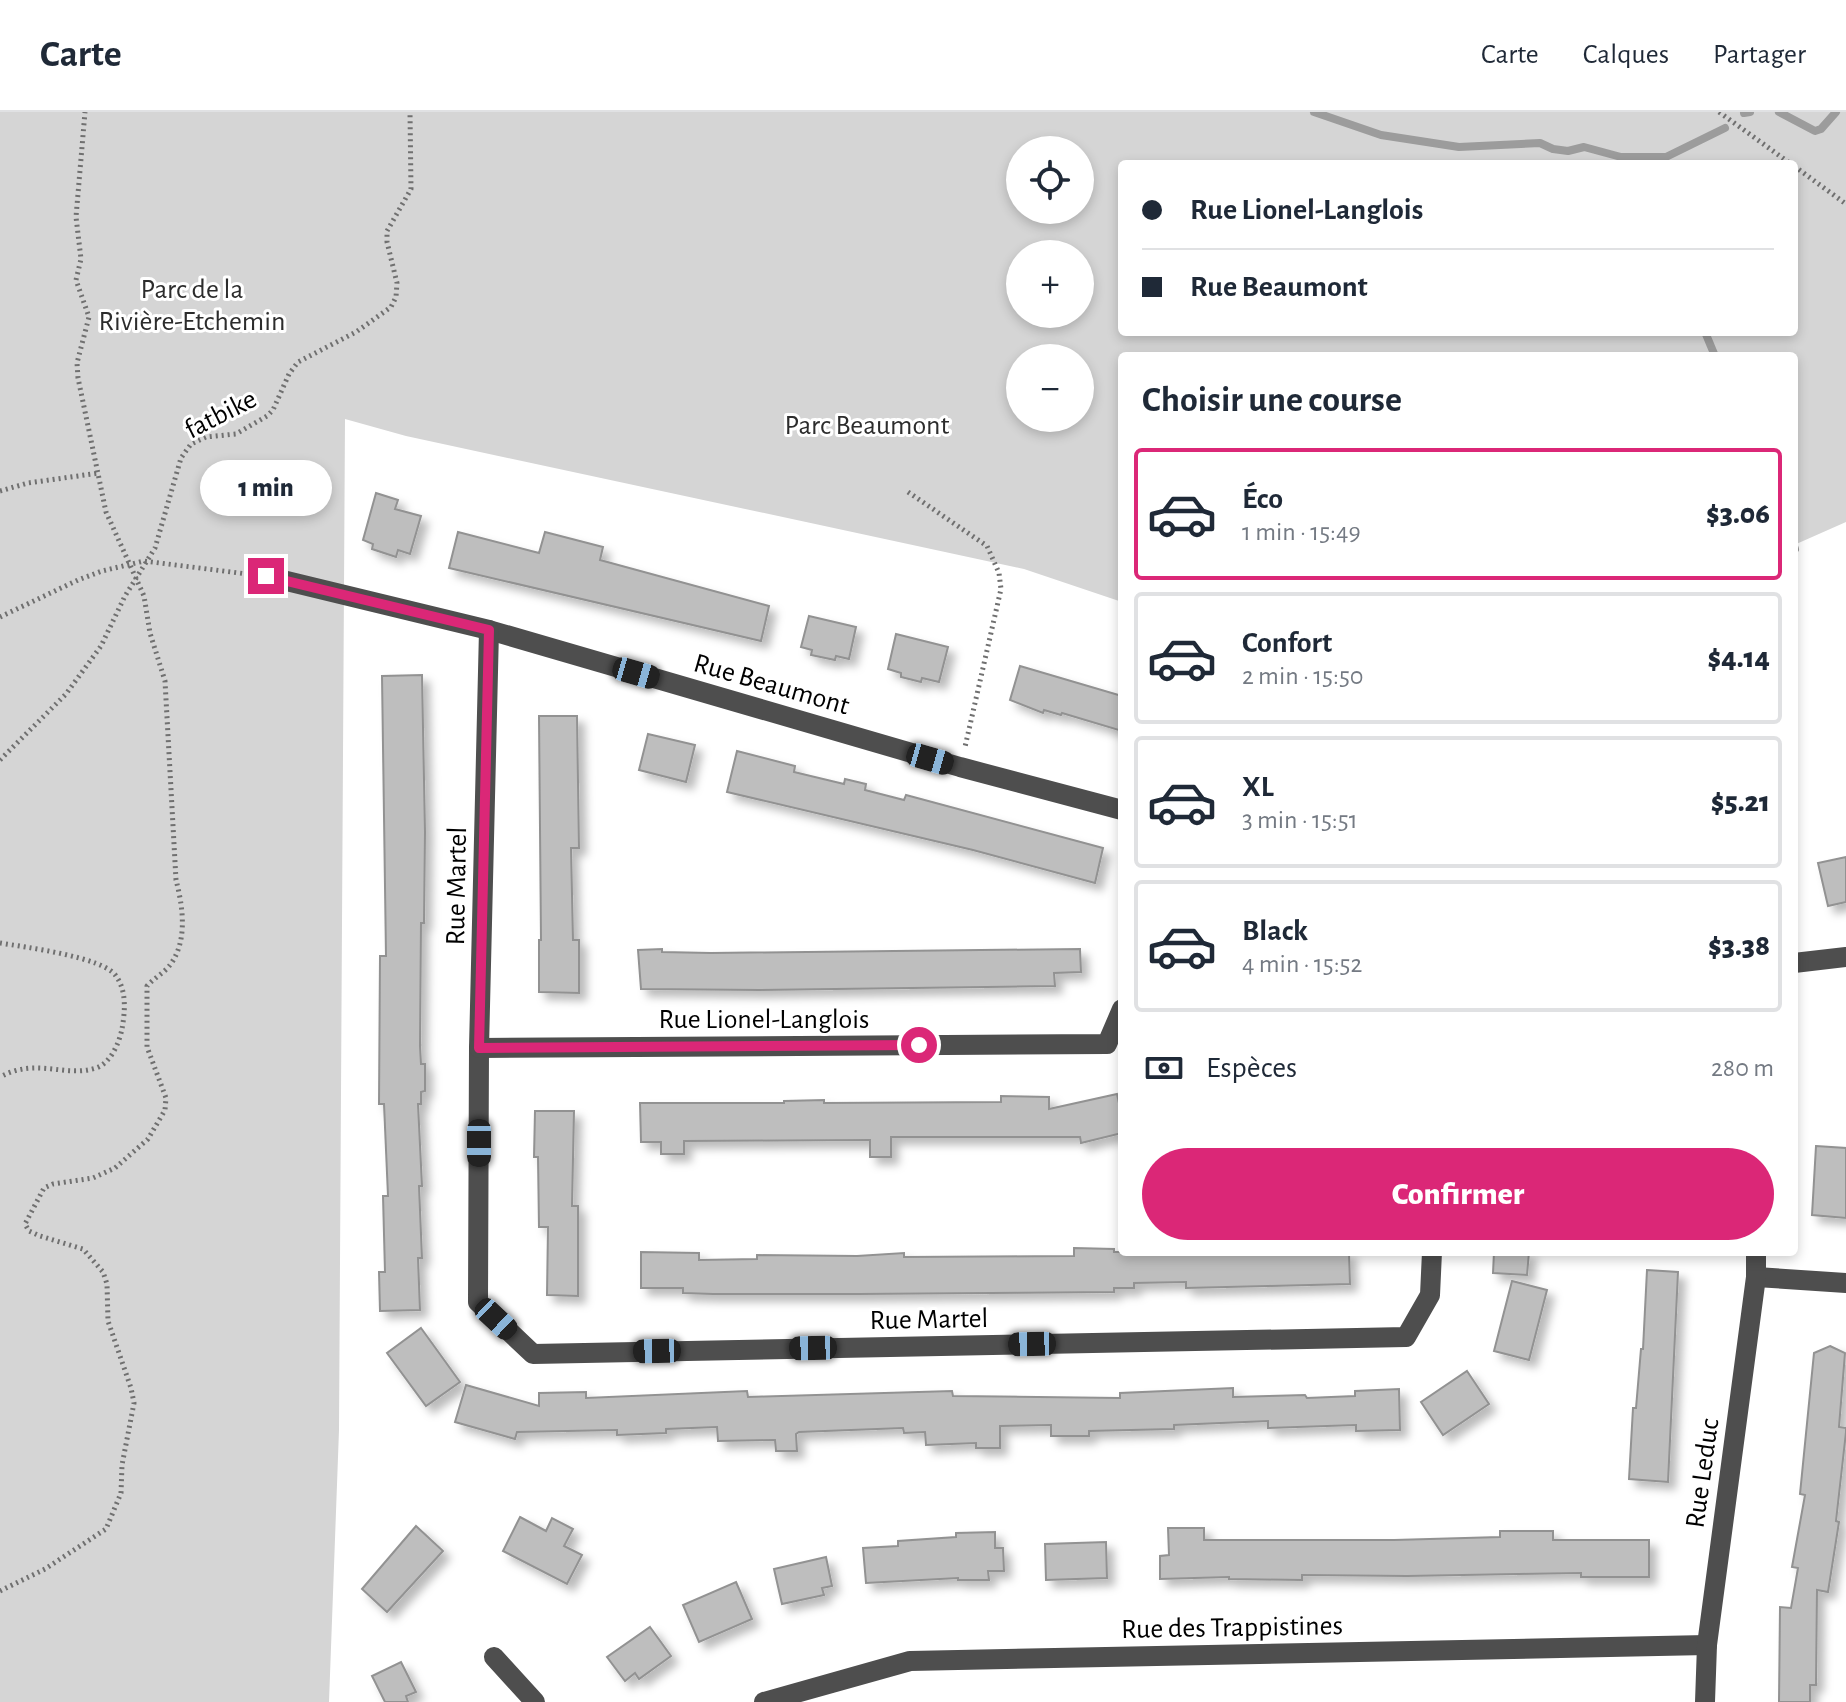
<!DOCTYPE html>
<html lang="fr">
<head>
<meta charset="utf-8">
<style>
	:root { --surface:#fff; --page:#f6f6f7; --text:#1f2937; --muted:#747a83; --line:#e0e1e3; --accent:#db2777 }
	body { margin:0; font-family:"Alegreya Sans",sans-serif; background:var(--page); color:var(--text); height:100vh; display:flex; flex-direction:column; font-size:30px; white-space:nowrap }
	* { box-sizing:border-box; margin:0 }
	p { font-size:26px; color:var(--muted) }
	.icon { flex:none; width:44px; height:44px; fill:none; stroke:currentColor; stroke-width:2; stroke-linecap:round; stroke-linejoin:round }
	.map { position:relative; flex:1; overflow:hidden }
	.side { position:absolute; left:1118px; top:240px; width:680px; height:904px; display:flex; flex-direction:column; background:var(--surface); border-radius:8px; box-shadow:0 4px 12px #0003 }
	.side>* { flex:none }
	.banner { position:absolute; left:1118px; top:48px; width:680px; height:176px; border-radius:8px; box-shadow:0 4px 12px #0003; display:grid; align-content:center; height:176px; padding:0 24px; background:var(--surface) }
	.controls { position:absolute; left:1006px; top:24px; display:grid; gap:16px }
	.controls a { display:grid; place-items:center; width:88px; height:88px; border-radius:50%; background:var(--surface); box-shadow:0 4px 12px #0003; font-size:40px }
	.end { position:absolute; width:36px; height:36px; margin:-18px; border:10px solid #db2777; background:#fff; box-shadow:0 0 0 4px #fff }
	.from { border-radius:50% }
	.bubble { position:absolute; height:56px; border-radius:28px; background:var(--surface); box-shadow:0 4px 12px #0003; font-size:26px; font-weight:800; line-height:56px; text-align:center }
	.car { position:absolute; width:24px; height:48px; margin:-24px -12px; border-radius:10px; box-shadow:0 0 6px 2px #0007; background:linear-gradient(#222 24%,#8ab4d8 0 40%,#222 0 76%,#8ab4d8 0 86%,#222 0) }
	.banner b { display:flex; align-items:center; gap:28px; height:76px; font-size:30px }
	.banner b+b { border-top:2px solid var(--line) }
	.banner i { width:20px; height:20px; background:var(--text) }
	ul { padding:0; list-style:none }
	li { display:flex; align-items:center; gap:24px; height:132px; margin:0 16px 12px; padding:0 8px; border:4px solid var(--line); border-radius:8px }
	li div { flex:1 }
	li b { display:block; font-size:30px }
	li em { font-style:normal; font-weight:800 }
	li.current { border-color:var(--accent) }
	li>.icon { width:72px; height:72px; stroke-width:1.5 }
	h2 { padding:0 24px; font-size:36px; line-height:96px }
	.pay { display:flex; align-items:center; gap:20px; height:88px; padding:0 24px; font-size:30px }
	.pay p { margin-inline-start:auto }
	.cta { display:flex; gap:16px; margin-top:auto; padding:16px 24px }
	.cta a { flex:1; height:92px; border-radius:48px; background:var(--accent); color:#fff; font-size:32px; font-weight:800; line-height:92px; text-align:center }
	header { display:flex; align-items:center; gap:48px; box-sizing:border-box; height:112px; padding:0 40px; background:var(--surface); border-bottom:2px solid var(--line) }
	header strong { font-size:38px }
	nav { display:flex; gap:44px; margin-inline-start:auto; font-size:28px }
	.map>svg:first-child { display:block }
	.green { fill:#d5d5d5; fill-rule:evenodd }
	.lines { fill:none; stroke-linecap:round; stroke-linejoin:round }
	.stream { stroke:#9c9c9c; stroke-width:8 }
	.building { fill:#bebebe; stroke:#929292; stroke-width:2; filter:url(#shadow) }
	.path { stroke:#707070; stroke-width:5; stroke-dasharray:2 4; stroke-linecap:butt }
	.minor { stroke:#4e4e4e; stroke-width:20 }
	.route { stroke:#db2777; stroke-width:10 }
	.labels { text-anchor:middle; stroke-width:6; stroke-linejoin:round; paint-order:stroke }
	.park-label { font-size:28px; fill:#2c2c2c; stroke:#fff }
	.street-label { font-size:28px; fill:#000; stroke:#fff }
</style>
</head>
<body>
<header>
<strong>Carte</strong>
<nav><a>Carte</a><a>Calques</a><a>Partager</a></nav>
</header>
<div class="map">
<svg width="1846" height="1590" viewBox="0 0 1846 1590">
	<defs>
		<filter id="shadow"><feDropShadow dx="7" dy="7" stdDeviation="4" flood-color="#0004"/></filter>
	</defs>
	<rect width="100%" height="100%" fill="#fff"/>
	<path class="green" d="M0,0H1846V410L1794,433V244H1122V490L1024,457L406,324L345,307L339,1318L329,1590H0ZM1020,38H1080V98H1020ZM1122,52H1794V220H1122ZM1020,142H1080V202H1020ZM1020,246H1080V306H1020Z"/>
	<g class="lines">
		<g class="stream">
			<polyline points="1314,0 1381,23 1459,35 1540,31 1553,37 1568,39 1584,35 1621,45 1666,45 1725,16"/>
			<polyline points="1779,0 1815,19 1821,17 1836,0"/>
			<polyline points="1744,1 1750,0"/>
			<polyline points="1705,220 1715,244"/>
			<polyline points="1794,434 1795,437"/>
		</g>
	</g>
	<g class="building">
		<polygon points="376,381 398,388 395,397 421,404 410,442 398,438 396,445 372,437 373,432 363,428"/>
		<polygon points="458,420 539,441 545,420 603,435 600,448 769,494 761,529 449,456"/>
		<polygon points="809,504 856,515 849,547 836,544 835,548 811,543 812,538 801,535"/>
		<polygon points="896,522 948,535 939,570 922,566 921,570 901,565 901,561 888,557"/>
		<polygon points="1020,554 1122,584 1122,619 1062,601 1061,603 1044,598 1043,601 1010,588"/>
		<polygon points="422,563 425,720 424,811 421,811 420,934 421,952 425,952 425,979 421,980 421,992 418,992 422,1074 419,1074 422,1146 418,1146 420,1198 380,1199 379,1160 385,1160 383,1084 388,1084 384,992 379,992 380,844 386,844 382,564"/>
		<polygon points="539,604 577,604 579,736 571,736 573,828 579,828 579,881 539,880 539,828 541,828"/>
		<polygon points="648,622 695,633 686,670 639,658"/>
		<polygon points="737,639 795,654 794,660 844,672 845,667 866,672 865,678 904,688 906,683 1103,736 1095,771 973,738 727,680"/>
		<polygon points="1846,745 1846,790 1828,794 1818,751"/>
		<polygon points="662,837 662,840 711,841 1080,837 1081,860 1054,861 1055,874 760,878 641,877 638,838"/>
		<polygon points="1117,982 1122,1005 1122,1021 1081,1031 1080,1025 891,1025 891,1045 870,1045 870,1028 684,1029 684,1042 661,1042 661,1030 641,1030 640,991 784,991 784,989 824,988 824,991 1001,990 1001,984 1049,985 1049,997"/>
		<polygon points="535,999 574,999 572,1094 578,1094 578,1184 547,1183 548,1115 539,1115 538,1045 534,1045"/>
		<polygon points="1816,1034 1846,1036 1846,1106 1812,1103"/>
		<polygon points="1074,1136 1114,1137 1114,1140 1349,1140 1350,1172 1186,1176 1186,1170 1134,1171 1134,1176 1114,1176 1114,1180 858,1182 713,1182 683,1181 683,1176 641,1176 641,1140 699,1141 699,1148 757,1147 757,1143 857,1144 904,1141 904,1145 1074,1144"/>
		<polygon points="1494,1140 1529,1140 1527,1163 1493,1161"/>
		<polygon points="1647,1158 1678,1160 1668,1370 1629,1367 1633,1296 1636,1296 1641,1237 1643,1237"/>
		<polygon points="1512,1169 1547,1178 1529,1248 1494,1239"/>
		<polygon points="421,1216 460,1270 426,1294 387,1241"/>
		<polygon points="1830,1234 1845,1241 1839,1315 1846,1316 1846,1320 1836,1409 1839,1410 1828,1480 1817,1478 1816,1573 1810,1573 1810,1590 1779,1590 1780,1495 1791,1496 1798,1456 1792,1455 1805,1383 1800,1382 1814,1241"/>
		<polygon points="1467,1259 1489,1292 1443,1323 1421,1290"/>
		<polygon points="466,1273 539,1294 539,1281 586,1280 586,1286 747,1279 748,1285 952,1279 953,1284 1120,1286 1120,1281 1233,1276 1233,1285 1305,1283 1307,1286 1355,1284 1355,1279 1399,1277 1400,1318 1356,1319 1356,1313 1268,1316 1268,1309 1174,1313 1174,1317 1089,1319 1089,1324 1051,1324 1051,1313 1000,1314 1000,1336 976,1336 976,1331 926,1333 925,1320 904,1321 903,1316 799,1320 796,1322 797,1339 776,1339 775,1328 718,1329 717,1315 666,1317 666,1321 617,1323 617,1318 517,1320 515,1327 455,1310"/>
		<polygon points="520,1405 546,1419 552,1406 573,1417 564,1434 582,1443 567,1472 503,1439"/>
		<polygon points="416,1414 443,1439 387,1500 362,1477"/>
		<polygon points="1168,1416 1204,1416 1204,1428 1394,1428 1500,1425 1500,1419 1553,1419 1553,1428 1649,1428 1649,1465 1581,1465 1581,1461 1407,1464 1302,1463 1302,1468 1229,1467 1229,1465 1160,1467 1160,1444 1169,1443"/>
		<polygon points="995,1420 995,1436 1003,1436 1004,1459 988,1459 989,1468 958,1468 958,1466 866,1471 863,1436 898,1434 898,1429 956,1425 956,1421"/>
		<polygon points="1106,1430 1107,1466 1046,1468 1045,1432"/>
		<polygon points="826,1445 832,1474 822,1476 824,1483 782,1492 774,1457"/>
		<polygon points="736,1470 752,1507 699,1530 683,1493"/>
		<polygon points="650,1515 671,1544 639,1567 635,1561 625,1569 607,1545"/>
		<polygon points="401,1550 416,1580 406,1584 408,1590 385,1590 372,1564"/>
	</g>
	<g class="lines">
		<g class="path">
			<polyline points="1719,0 1791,52"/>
			<polyline points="1794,54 1846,92"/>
			<polyline points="0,379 28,371 99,361"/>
			<polyline points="908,380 987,434 999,461 1001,477 965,635"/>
			<polyline points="0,505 78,468 102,459 144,449 247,462"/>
			<polyline points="0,648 66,582 101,534 125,484 155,436 181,346 191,332 206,325 236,322 267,304 273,298 289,262 298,250 356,220 391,195 396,185 397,171 387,130 387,119 411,77 410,0"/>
			<path d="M0,831C24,835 104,845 116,864C127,879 125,900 122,917C119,931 111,951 96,956C64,966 37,945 0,965"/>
			<path d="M0,1479L45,1457L106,1417L121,1381L122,1353L134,1291L131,1276L108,1209L107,1172L103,1160L83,1137L40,1124L29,1119L25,1112L44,1076L53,1072L93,1066L115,1056L148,1027L165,998L166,986L147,935V874C154,866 164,861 170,853C188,829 183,795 176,768L165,569L150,521L144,484L106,400L78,266L77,251L89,205L76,168L81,147L76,105L85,0"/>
		</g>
		<g class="minor">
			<polyline points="266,464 489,518 960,655 1122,698"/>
			<polyline points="489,518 479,936 478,1190 533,1242 1406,1225 1430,1183 1432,1140"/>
			<polyline points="1794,851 1846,845"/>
			<polyline points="479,936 1107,932 1122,897"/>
			<polyline points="1756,1165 1846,1171"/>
			<polyline points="494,1545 535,1590"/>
			<polyline points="764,1590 910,1549 1707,1533"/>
			<polyline points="1705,1590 1707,1533 1756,1165 1756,1140"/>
		</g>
	</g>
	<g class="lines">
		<polyline class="route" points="266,464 489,518 479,936 919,933"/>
	</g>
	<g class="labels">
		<g class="park-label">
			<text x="192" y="186">Parc de la<tspan x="192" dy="32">Rivière-Etchemin</tspan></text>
			<text x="867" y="322">Parc Beaumont</text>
		</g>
		<g class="street-label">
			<text transform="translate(220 301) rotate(-27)" y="10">fatbike</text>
			<text transform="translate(772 571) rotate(16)" y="10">Rue Beaumont</text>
			<text transform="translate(455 774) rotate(-89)" y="10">Rue Martel</text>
			<text x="764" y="916">Rue Lionel-Langlois</text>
			<text transform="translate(929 1206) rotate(-1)" y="10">Rue Martel</text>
			<text transform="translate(1701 1361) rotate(-82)" y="10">Rue Leduc</text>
			<text transform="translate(1232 1514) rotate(-1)" y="10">Rue des Trappistines</text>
		</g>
	</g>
</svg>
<div class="controls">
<a><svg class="icon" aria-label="locate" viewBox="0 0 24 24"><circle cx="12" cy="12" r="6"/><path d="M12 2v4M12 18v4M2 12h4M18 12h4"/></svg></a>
<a>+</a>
<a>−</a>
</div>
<i class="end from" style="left:919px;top:933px"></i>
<i class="end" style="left:266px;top:464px"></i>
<div class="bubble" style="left:200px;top:348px;width:132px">1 min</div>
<i class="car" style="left:636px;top:561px;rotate:106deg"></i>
<i class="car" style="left:930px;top:647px;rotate:106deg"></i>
<i class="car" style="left:479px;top:1031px;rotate:180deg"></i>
<i class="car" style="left:496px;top:1207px;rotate:133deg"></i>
<i class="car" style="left:1032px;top:1232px;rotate:269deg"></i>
<i class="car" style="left:813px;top:1236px;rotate:269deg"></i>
<i class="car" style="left:657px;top:1239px;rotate:269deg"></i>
<div class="banner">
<b><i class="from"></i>Rue Lionel-Langlois</b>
<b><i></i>Rue Beaumont</b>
</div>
<section class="side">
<h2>Choisir une course</h2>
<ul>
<li class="current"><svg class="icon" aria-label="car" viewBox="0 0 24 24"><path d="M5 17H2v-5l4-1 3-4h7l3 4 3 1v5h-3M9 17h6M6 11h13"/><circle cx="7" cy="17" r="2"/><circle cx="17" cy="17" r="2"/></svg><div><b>Éco</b><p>1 min · 15:49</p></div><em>$3.06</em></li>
<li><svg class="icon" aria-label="car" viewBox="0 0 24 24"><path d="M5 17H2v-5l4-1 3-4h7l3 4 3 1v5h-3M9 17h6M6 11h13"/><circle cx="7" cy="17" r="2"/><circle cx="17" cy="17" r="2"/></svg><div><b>Confort</b><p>2 min · 15:50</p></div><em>$4.14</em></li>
<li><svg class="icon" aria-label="car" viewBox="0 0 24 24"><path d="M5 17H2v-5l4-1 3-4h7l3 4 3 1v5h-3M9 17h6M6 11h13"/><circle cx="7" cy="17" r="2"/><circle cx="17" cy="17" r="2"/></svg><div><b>XL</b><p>3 min · 15:51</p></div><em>$5.21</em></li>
<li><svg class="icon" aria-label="car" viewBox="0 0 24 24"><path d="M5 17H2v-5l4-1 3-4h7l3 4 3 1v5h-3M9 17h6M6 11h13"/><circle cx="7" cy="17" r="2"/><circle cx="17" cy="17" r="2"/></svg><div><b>Black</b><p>4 min · 15:52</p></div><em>$3.38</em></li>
</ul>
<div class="pay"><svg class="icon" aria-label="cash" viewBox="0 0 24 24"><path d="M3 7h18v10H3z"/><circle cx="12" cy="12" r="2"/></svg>Espèces<p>280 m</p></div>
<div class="cta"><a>Confirmer</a></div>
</section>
</div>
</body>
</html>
